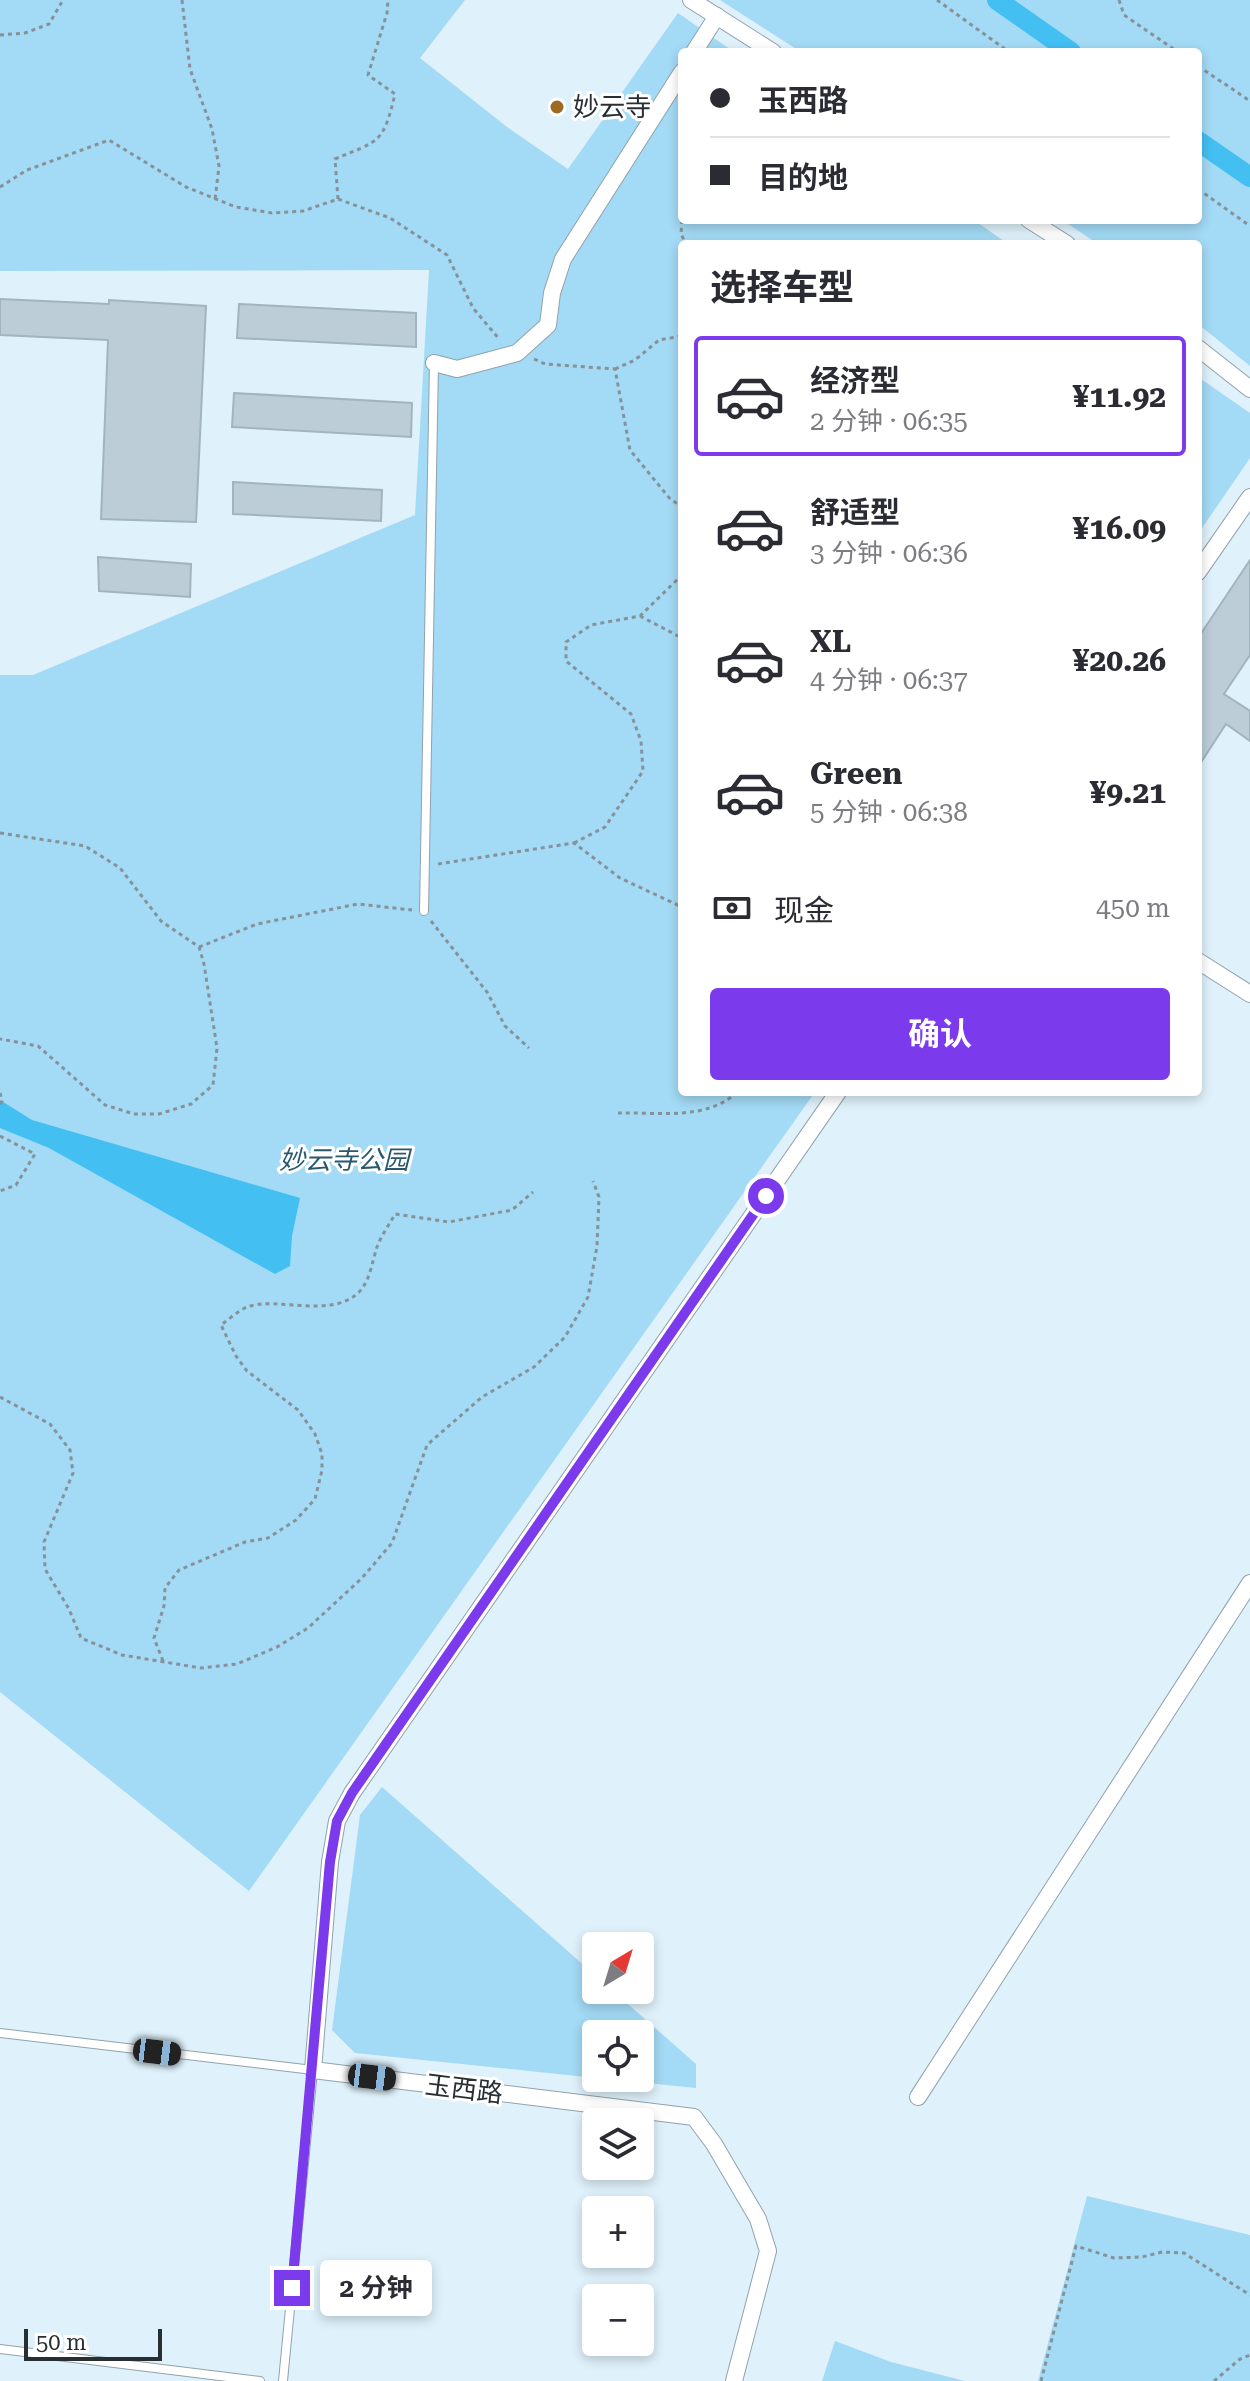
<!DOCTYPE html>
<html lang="zh">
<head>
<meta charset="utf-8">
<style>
	:root { --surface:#fff; --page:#f7f7f7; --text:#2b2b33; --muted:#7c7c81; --line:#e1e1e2; --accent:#7c3aed }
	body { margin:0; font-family:"Roboto Serif","Noto Sans SC",serif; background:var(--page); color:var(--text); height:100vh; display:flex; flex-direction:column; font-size:30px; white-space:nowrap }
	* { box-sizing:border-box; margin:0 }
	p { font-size:26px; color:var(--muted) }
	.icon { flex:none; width:44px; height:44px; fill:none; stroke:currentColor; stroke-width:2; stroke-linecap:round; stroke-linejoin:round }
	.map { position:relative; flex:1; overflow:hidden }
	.panel { position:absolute; left:678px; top:240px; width:524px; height:856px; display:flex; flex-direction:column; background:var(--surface); border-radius:8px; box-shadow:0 4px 12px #0003 }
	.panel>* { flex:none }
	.hud { position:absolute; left:678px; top:48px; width:524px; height:176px; border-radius:8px; box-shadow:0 4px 12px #0003; display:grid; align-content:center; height:176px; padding:0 32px; background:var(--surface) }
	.needle { width:52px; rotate:38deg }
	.fabs { position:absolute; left:582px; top:1932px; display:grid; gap:16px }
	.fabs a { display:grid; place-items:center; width:72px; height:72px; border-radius:8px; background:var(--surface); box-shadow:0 4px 12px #0003; font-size:40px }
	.scale { position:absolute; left:24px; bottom:20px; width:138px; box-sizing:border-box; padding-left:8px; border:4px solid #282f33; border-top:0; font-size:22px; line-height:28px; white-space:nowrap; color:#282f33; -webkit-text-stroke:6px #fff; paint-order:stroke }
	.end { position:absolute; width:36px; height:36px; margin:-18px; border:10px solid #7c3aed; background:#fff; box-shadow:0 0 0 4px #fff }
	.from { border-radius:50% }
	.bubble { position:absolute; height:56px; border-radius:8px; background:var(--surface); box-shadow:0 4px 12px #0003; font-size:26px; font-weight:700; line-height:56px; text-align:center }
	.car { position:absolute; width:24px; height:48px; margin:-24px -12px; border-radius:10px; box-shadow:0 0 6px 2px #0007; background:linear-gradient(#222 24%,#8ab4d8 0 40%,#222 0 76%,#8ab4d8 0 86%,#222 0) }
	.hud b { display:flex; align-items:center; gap:28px; height:76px; font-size:30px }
	.hud b+b { border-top:2px solid var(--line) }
	.hud i { width:20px; height:20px; background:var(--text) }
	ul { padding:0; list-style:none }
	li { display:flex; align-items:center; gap:24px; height:120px; margin:0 16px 12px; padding:0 16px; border:4px solid transparent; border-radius:8px }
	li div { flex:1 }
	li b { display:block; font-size:30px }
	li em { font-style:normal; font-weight:700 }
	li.active { border-color:var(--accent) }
	li>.icon { width:72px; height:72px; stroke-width:1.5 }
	h2 { padding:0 32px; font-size:36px; line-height:96px }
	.pay { display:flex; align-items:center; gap:20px; height:88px; padding:0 32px; font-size:30px }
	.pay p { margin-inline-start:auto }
	.cta { display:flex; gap:16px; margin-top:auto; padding:16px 32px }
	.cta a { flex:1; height:92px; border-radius:8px; background:var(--accent); color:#fff; font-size:32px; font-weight:700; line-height:92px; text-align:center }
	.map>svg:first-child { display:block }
	.green { fill:#a3daf5 }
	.water { fill:#43bff2 }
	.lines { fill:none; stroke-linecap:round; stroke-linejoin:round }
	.canal { stroke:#43bff2; stroke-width:20 }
	.building { fill:#bccdd7; stroke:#a2b4bc; stroke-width:2 }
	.lane-casing { stroke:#91a2ab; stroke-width:10 }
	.street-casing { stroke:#91a2ab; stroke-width:18 }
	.path { stroke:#869299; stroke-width:3; stroke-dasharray:4 4; stroke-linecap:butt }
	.lane { stroke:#fff; stroke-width:8 }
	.street { stroke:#fff; stroke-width:16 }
	.route { stroke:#7c3aed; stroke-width:10 }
	.poi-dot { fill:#9e6921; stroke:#fff; stroke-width:3 }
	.labels { text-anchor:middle; stroke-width:6; stroke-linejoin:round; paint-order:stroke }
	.poi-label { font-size:26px; fill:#282f33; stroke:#fff; text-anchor:start }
	.park-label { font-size:26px; font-style:italic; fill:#28596f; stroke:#fff }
	.street-label { font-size:26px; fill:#282f33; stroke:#fff }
</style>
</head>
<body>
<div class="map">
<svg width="1250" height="2381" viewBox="0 0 1250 2381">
	<rect width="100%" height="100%" fill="#dff1fb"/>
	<g class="green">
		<polygon points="0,0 465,0 420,58 507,127 568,169 678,13 734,52 682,52 682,220 974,220 1008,244 682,244 682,1092 815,1092 249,1891 0,1692 0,675 33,675 415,515 429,270 0,271"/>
		<polygon points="720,0 1250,0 1250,366 1198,324 1198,244 1098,244 1062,220 1198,220 1198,52 801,52"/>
		<polygon points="1198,377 1250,413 1250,458 1198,534"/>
		<polygon points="382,1787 596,1976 596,1990 612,1990 696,2064 696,2088 598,2078 640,2078 640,2034 596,2034 596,2078 355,2053 332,2030 360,1815"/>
		<polygon points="1087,2196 1250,2235 1250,2381 1038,2381"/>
		<polygon points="835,2341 891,2362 965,2381 822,2381"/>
	</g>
	<polygon class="water" points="0,1100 32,1120 300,1198 292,1236 290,1266 275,1274 49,1148 0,1128"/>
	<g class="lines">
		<g class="canal">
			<polyline points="997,0 1071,52"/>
			<polyline points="1198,141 1250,177"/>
		</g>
	</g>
	<g class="building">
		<polygon points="0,299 109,304 109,300 206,306 196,522 101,519 108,340 0,335"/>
		<polygon points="239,304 416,313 416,347 237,338"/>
		<polygon points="234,393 412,403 411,437 232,427"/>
		<polygon points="233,482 382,490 381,521 233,514"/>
		<polygon points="98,557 191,564 190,597 99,591"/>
		<polygon points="1250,560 1250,655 1224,694 1250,711 1250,741 1226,724 1198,767 1198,638"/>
	</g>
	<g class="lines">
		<g class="lane-casing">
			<g id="lane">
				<polyline points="424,911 434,363"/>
				<polyline points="0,2033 313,2070 283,2381"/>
				<polyline points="0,2349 260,2381"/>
			</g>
		</g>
		<g class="street-casing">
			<g id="street">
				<polyline points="691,0 773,52"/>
				<polyline points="694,52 717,16"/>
				<polyline points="1029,220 1067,244"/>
				<polyline points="1198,348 1250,389"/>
				<polyline points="434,363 457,369 517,353 548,325 552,293 563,259 682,72"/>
				<polyline points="1198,572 1250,497"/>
				<polyline points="1198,961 1250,994"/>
				<polyline points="918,2097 1250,1583"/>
				<polyline points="734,2381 768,2251 758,2219 714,2144 694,2117 313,2070 330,1862 337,1821 352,1793 838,1092"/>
			</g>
		</g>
		<g class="path">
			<polyline points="182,0 190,69 212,129 219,166 215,200"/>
			<polyline points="937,0 1009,52"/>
			<polyline points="1119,0 1124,15 1178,52"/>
			<polyline points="0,35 25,33 49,24 63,0"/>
			<polyline points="1198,66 1250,101"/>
			<polyline points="0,187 27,170 109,140 186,187 236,207 272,213 303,211 338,199 390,218 447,255 473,308 500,340"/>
			<polyline points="1198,189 1250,226"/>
			<path d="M338,199L335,159C380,140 383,144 395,94L368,75L387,13L388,0"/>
			<polyline points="682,220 681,234 686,244"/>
			<polyline points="534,359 545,364 615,369 630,450 671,500 682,506"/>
			<polyline points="615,369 635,360 659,340 682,336"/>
			<polyline points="640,616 682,638"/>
			<polyline points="0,833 85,846 120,868 161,921 199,947 204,964 217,1048 213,1085 191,1104 159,1114 134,1114 105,1105 38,1046 0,1039"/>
			<polyline points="574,843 605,827 643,771 641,741 631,714 566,661 566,642 591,625 640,616 682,575"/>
			<polyline points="438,864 574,843 620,878 682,907"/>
			<polyline points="431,921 487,992 505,1026 529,1048"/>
			<polyline points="199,947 257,924 358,904 412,910"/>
			<polyline points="0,1093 2,1101 0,1105"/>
			<path d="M618,1113C658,1112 707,1121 737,1092"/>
			<polyline points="0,1136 35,1154 16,1185 0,1191"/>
			<polyline points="0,1397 50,1424 70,1450 73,1473 44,1542 45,1569 69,1609 81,1638 122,1655 201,1668 237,1664 277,1647 308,1628 362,1578 392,1543 427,1445 482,1397 534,1367 565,1337 588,1297 597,1246 599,1197 593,1181"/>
			<path d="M163,1661L154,1638L164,1606L165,1588L179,1570L245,1542L268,1538L296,1520L315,1499L322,1470V1454L315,1434L298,1410L247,1371L236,1356L221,1325C229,1319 238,1311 247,1307C277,1296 330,1319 358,1293C370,1282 372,1262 377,1247C381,1236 389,1225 395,1214L449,1222L512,1210L533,1192"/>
			<polyline points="1041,2381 1076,2246 1114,2258 1142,2257 1162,2252 1184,2253 1250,2295"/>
			<polyline points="1214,2381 1240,2359 1250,2355"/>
		</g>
		<use href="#lane" class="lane"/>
		<use href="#street" class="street"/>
	</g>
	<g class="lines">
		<polyline class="route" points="292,2288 330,1862 337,1821 352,1793 766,1196"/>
	</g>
	<circle class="poi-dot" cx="557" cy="107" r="8"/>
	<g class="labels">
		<g class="poi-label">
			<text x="573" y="116">妙云寺</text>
		</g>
		<g class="park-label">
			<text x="344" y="1169">妙云寺公园</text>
		</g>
		<g class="street-label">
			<text transform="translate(464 2089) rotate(7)" y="9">玉西路</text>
		</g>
	</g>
</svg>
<div class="fabs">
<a><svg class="needle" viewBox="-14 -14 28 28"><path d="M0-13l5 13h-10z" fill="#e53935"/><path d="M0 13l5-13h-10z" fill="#7c7c81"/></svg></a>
<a><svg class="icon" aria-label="locate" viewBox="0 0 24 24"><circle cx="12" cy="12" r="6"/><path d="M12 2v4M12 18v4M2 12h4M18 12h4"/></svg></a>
<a><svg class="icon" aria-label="layers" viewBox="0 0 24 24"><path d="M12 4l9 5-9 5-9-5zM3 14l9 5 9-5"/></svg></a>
<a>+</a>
<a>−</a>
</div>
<div class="scale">50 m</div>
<i class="end from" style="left:766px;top:1196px"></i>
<i class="end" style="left:292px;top:2288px"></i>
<div class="bubble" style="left:320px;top:2260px;width:112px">2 分钟</div>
<i class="car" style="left:157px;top:2052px;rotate:97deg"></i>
<i class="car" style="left:372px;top:2077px;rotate:97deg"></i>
<div class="hud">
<b><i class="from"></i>玉西路</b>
<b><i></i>目的地</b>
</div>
<section class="panel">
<h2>选择车型</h2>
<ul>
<li class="active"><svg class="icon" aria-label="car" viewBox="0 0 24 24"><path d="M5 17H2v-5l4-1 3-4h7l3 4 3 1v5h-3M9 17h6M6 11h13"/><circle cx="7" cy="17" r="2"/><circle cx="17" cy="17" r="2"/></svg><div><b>经济型</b><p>2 分钟 · 06:35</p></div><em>¥11.92</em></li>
<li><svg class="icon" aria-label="car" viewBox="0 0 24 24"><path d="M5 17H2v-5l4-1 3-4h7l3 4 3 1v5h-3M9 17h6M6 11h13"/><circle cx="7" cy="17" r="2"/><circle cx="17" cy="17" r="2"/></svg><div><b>舒适型</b><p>3 分钟 · 06:36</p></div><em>¥16.09</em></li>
<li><svg class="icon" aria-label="car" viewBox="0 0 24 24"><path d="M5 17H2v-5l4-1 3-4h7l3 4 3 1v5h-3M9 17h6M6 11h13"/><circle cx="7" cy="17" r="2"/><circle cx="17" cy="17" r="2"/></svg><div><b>XL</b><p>4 分钟 · 06:37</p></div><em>¥20.26</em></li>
<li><svg class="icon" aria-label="car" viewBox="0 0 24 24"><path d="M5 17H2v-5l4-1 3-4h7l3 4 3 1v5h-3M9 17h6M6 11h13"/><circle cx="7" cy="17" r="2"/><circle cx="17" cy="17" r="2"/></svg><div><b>Green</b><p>5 分钟 · 06:38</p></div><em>¥9.21</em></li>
</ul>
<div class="pay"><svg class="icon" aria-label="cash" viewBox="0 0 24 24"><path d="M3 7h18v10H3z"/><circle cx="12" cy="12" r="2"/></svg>现金<p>450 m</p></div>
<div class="cta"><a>确认</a></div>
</section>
</div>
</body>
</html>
